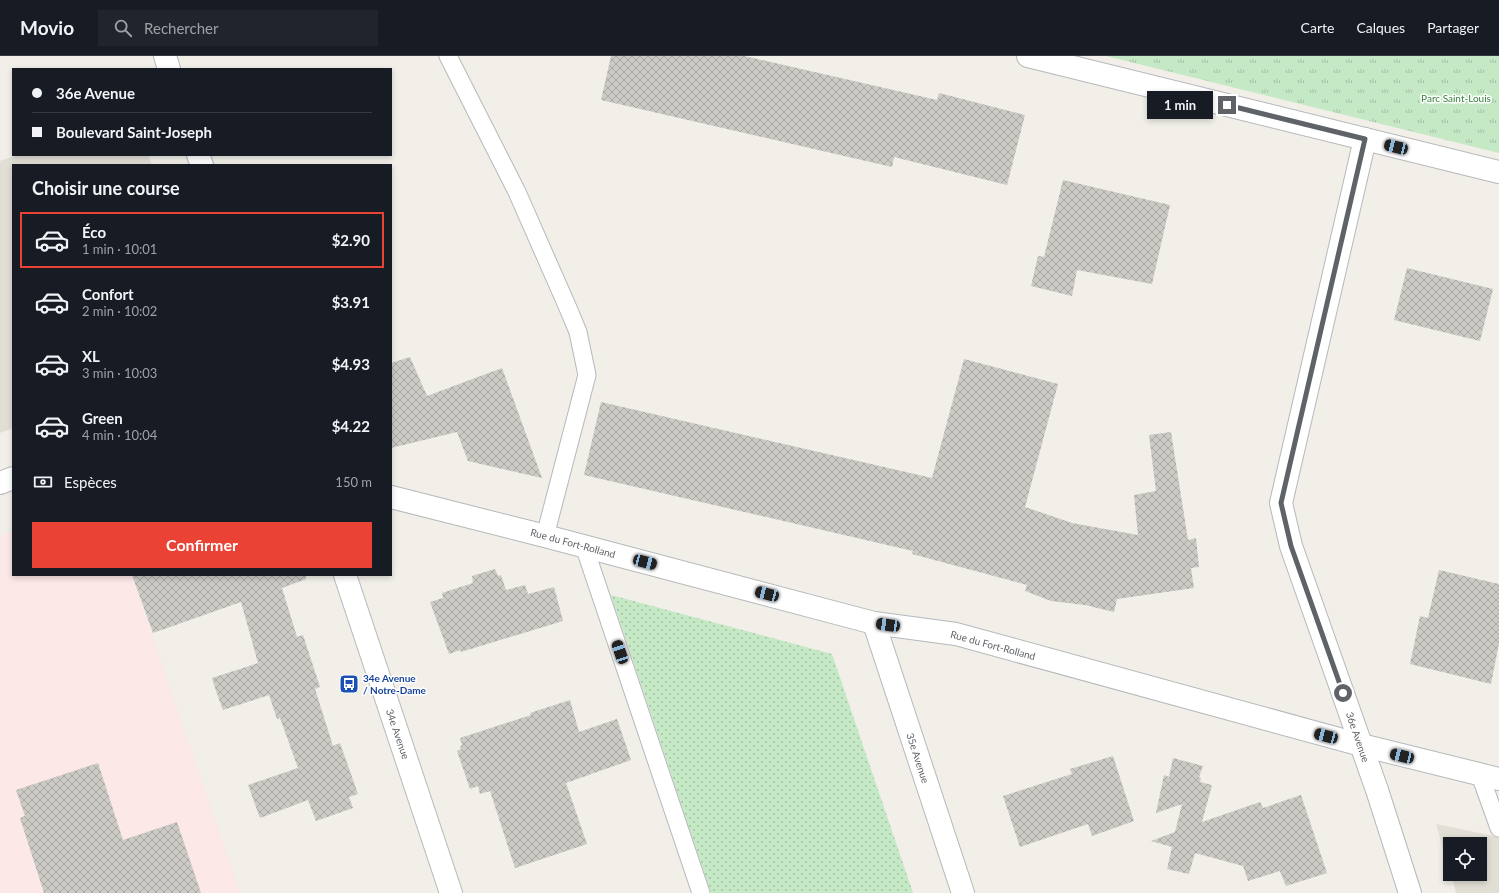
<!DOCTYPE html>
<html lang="fr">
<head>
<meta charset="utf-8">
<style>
	:root { --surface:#171b24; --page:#20242c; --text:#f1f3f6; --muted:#9ea1a6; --line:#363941; --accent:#ea4335 }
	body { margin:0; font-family:Lato,sans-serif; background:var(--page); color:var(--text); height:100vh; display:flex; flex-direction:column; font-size:15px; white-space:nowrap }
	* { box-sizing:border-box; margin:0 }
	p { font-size:13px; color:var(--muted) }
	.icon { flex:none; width:22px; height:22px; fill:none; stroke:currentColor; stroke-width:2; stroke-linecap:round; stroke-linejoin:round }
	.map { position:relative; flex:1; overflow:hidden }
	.sheet { position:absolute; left:12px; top:108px; width:380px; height:412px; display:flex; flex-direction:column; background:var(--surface); border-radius:0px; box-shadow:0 2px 6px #0003 }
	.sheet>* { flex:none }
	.guide { position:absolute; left:12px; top:12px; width:380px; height:88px; border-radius:0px; box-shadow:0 2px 6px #0003; display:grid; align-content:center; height:88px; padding:0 20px; background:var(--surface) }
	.tools { position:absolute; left:1443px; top:781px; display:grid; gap:8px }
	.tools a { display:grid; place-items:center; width:44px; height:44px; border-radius:0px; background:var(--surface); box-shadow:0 2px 6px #0003; font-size:20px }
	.end { position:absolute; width:18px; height:18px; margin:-9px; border:5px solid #5f6368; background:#fff; box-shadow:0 0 0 2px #fff }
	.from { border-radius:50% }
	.bubble { position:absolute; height:28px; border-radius:0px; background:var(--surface); box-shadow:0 2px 6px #0003; font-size:13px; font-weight:700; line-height:28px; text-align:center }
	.car { position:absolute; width:12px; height:24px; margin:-12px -6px; border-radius:5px; box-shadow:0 0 3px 1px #0007; background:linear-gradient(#222 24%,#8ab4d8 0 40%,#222 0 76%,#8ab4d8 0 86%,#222 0) }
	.guide b { display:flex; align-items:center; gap:14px; height:38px; font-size:15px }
	.guide b+b { border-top:1px solid var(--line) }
	.guide i { width:10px; height:10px; background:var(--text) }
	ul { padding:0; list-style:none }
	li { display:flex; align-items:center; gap:12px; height:56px; margin:0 8px 6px; padding:0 12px; border:2px solid transparent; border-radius:0px }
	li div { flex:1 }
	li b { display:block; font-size:15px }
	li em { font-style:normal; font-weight:700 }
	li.active { border-color:var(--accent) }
	li>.icon { width:36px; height:36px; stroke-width:1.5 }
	h2 { padding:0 20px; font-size:18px; line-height:48px }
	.pay { display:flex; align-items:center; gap:10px; height:44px; padding:0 20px; font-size:15px }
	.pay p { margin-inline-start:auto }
	.primary-button { display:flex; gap:8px; margin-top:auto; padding:8px 20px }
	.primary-button a { flex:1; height:46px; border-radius:0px; background:var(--accent); color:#fff; font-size:16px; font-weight:700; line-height:46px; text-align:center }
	header { display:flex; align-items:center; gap:24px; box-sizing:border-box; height:56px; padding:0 20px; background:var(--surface); border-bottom:1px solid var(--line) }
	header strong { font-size:19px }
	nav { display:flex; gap:22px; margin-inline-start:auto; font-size:14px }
	.search { width:280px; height:36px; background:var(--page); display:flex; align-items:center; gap:10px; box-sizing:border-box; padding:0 14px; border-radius:0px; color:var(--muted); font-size:15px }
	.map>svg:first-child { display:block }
	.education { fill:#e1ded6 }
	.medical { fill:#fce8e6 }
	.grass { fill:url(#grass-dots) }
	.park { fill:url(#park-tufts) }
	.building { fill:url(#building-cross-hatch) }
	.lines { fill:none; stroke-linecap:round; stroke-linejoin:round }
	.service-casing { stroke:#b5b8bc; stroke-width:19 }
	.minor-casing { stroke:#b5b8bc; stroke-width:24 }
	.tertiary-casing { stroke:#b5b8bc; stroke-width:24 }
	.service { stroke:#fff; stroke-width:17 }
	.minor { stroke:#fff; stroke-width:22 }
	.tertiary { stroke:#fff; stroke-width:22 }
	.route { stroke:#5f6368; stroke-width:5 }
	.labels { text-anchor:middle; stroke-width:3; stroke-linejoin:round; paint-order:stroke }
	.park-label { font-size:10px; fill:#348238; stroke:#fff }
	.street-label { font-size:10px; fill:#5f6368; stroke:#fff }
	.transit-label { font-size:10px; font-weight:bold; fill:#164399; stroke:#fff; text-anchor:start }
</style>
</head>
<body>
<header>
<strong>Movio</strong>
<div class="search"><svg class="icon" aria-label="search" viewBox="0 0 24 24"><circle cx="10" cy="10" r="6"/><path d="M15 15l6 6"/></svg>Rechercher</div>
<nav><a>Carte</a><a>Calques</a><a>Partager</a></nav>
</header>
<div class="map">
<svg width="1499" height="837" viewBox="0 0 1499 837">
	<defs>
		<pattern id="grass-dots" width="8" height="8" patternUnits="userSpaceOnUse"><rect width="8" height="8" fill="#c5e8c5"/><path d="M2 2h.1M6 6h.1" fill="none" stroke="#a3c0a4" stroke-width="1.8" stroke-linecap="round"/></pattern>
		<pattern id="park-tufts" width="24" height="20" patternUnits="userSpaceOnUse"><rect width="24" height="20" fill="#c5e8c5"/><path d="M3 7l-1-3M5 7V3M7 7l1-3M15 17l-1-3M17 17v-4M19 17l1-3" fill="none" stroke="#a3c0a4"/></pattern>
		<pattern id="building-cross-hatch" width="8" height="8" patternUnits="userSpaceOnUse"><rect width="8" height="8" fill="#cccac5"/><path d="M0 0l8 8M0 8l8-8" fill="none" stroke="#a9a8a4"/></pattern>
	</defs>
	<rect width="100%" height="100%" fill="#f1efe8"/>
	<g class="education">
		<polygon points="18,99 148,99 152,109 13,109 13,372 0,377 0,105"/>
		<polygon points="1436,768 1499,781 1499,837 1456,837 1451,818 1480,818 1480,788 1450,788 1450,816"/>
	</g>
	<polygon class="medical" points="13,475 13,519 132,519 240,837 0,837 0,480"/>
	<polygon class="grass" points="611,539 832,598 913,837 711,837"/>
	<polygon class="park" points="1106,0 1499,0 1499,97"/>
	<g class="building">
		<polygon points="611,0 744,0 937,44 939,37 1025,59 1007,129 894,101 892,111 601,44"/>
		<polygon points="1063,124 1170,149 1152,228 1077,214 1072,240 1031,230 1038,200 1044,201"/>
		<polygon points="1407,212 1493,233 1480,285 1394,264"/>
		<polygon points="410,301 427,340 502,312 542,422 468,405 457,376 391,392 391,307"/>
		<polygon points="964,303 1058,328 1025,451 1072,467 1138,479 1134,439 1156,435 1149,379 1171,376 1188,484 1196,482 1199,511 1191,512 1194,532 1117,543 1114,556 1085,549 1051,545 1025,535 1027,529 912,498 913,495 584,419 601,346 932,422"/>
		<polygon points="495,513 498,520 501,519 506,534 525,529 528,538 554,531 563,565 461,596 460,594 449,598 430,546 443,542 442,537 473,527 472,520"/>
		<polygon points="1439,514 1499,528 1499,587 1491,628 1410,608 1420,560 1428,562"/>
		<polygon points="132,519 306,519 306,523 282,532 297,581 303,579 320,631 315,633 333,690 340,687 358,738 349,741 353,752 316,765 308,744 260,762 248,729 298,712 280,662 277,663 269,639 223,654 217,638 212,622 258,607 241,546 153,577"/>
		<polygon points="570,644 579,676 617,663 631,704 566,727 587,788 515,812 490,735 480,738 478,730 470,733 457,695 461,693 460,690 462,689 460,682 531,659 530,657"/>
		<polygon points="1113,700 1134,765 1092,780 1088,768 1020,791 1003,740 1072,718 1070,713"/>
		<polygon points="1173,702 1203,710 1199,721 1201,722 1200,726 1212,729 1202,766 1260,746 1263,752 1301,739 1327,817 1286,830 1280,815 1248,825 1243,810 1195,797 1189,818 1167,813 1172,791 1151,785 1175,776 1182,748 1156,757 1164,719 1169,721"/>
		<polygon points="98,707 123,784 177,766 201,837 44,837 20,762 25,760 16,734"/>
	</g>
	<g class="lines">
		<g class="service-casing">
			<g id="service">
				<polyline points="448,0 517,136 568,252 578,276 587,319 545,480"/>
				<polyline points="584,490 701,837"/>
				<polyline points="1480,719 1499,772"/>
			</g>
		</g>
		<g class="minor-casing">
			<g id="minor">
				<polyline points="1365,83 1281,447 1291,490 1377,734 1410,837"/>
				<polyline points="391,441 545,480 874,567 956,578 1361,689 1499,723"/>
				<polyline points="874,567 963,837"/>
			</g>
		</g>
		<g class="tertiary-casing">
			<g id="tertiary">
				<polyline points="165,0 169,13"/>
				<polyline points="1028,0 1499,116"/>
				<polyline points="198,99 202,109"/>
				<polyline points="0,427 13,422"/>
				<polyline points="345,519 451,837"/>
			</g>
		</g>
		<use href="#service" class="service"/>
		<use href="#minor" class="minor"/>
		<use href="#tertiary" class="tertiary"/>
	</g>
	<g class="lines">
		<polyline class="route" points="1227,49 1365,83 1281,447 1291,490 1343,637"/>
	</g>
	<defs>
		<g id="bus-square" transform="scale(1)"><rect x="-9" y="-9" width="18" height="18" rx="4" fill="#1a4fb4" stroke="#fff"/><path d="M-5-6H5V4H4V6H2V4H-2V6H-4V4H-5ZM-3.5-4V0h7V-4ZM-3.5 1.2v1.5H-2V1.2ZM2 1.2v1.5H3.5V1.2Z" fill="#fff"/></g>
	</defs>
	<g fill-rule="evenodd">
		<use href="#bus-square" x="349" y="628"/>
	</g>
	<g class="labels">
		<g class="park-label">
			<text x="1456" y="46">Parc Saint-Louis</text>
		</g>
		<g class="street-label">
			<text transform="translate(573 487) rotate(15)" y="4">Rue du Fort-Rolland</text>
			<text transform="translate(993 589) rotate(15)" y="4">Rue du Fort-Rolland</text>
			<text transform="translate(398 678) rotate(71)" y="4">34e Avenue</text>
			<text transform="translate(1358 681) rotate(71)" y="4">36e Avenue</text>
			<text transform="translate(918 702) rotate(72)" y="4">35e Avenue</text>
		</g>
		<g class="transit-label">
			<text x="363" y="626">34e Avenue<tspan x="363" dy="12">/ Notre-Dame</tspan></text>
		</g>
	</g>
</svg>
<div class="tools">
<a><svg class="icon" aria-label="locate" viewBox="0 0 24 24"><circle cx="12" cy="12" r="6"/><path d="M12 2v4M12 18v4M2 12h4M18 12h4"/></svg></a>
</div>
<i class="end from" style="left:1343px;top:637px"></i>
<i class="end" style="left:1227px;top:49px"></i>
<div class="bubble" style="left:1147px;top:35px;width:66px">1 min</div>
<i class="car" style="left:1396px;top:91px;rotate:284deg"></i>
<i class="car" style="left:645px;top:506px;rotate:105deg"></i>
<i class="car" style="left:767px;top:538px;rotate:285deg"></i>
<i class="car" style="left:888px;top:569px;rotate:278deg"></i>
<i class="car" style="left:620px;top:596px;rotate:341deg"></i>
<i class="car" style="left:1326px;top:680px;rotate:285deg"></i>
<i class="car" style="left:1402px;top:700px;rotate:283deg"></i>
<div class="guide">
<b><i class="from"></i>36e Avenue</b>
<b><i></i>Boulevard Saint-Joseph</b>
</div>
<section class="sheet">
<h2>Choisir une course</h2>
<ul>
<li class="active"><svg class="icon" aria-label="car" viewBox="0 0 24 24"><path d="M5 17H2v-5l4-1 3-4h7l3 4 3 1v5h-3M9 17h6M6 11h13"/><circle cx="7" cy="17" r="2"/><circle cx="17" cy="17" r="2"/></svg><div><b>Éco</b><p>1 min · 10:01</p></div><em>$2.90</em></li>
<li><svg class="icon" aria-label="car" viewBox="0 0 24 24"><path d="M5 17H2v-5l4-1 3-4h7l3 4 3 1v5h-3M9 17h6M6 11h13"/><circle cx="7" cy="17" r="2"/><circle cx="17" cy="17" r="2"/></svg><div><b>Confort</b><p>2 min · 10:02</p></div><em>$3.91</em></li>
<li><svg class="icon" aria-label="car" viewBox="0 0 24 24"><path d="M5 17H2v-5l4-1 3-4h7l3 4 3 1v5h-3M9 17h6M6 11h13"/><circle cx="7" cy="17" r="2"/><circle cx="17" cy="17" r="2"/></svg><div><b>XL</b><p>3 min · 10:03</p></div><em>$4.93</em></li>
<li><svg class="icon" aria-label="car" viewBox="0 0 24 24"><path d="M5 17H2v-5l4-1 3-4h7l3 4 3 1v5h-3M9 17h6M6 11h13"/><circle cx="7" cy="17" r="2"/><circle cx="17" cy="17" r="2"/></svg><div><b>Green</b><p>4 min · 10:04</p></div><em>$4.22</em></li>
</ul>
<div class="pay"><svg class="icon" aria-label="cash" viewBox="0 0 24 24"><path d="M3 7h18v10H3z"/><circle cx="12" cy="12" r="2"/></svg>Espèces<p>150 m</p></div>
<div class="primary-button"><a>Confirmer</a></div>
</section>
</div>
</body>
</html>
